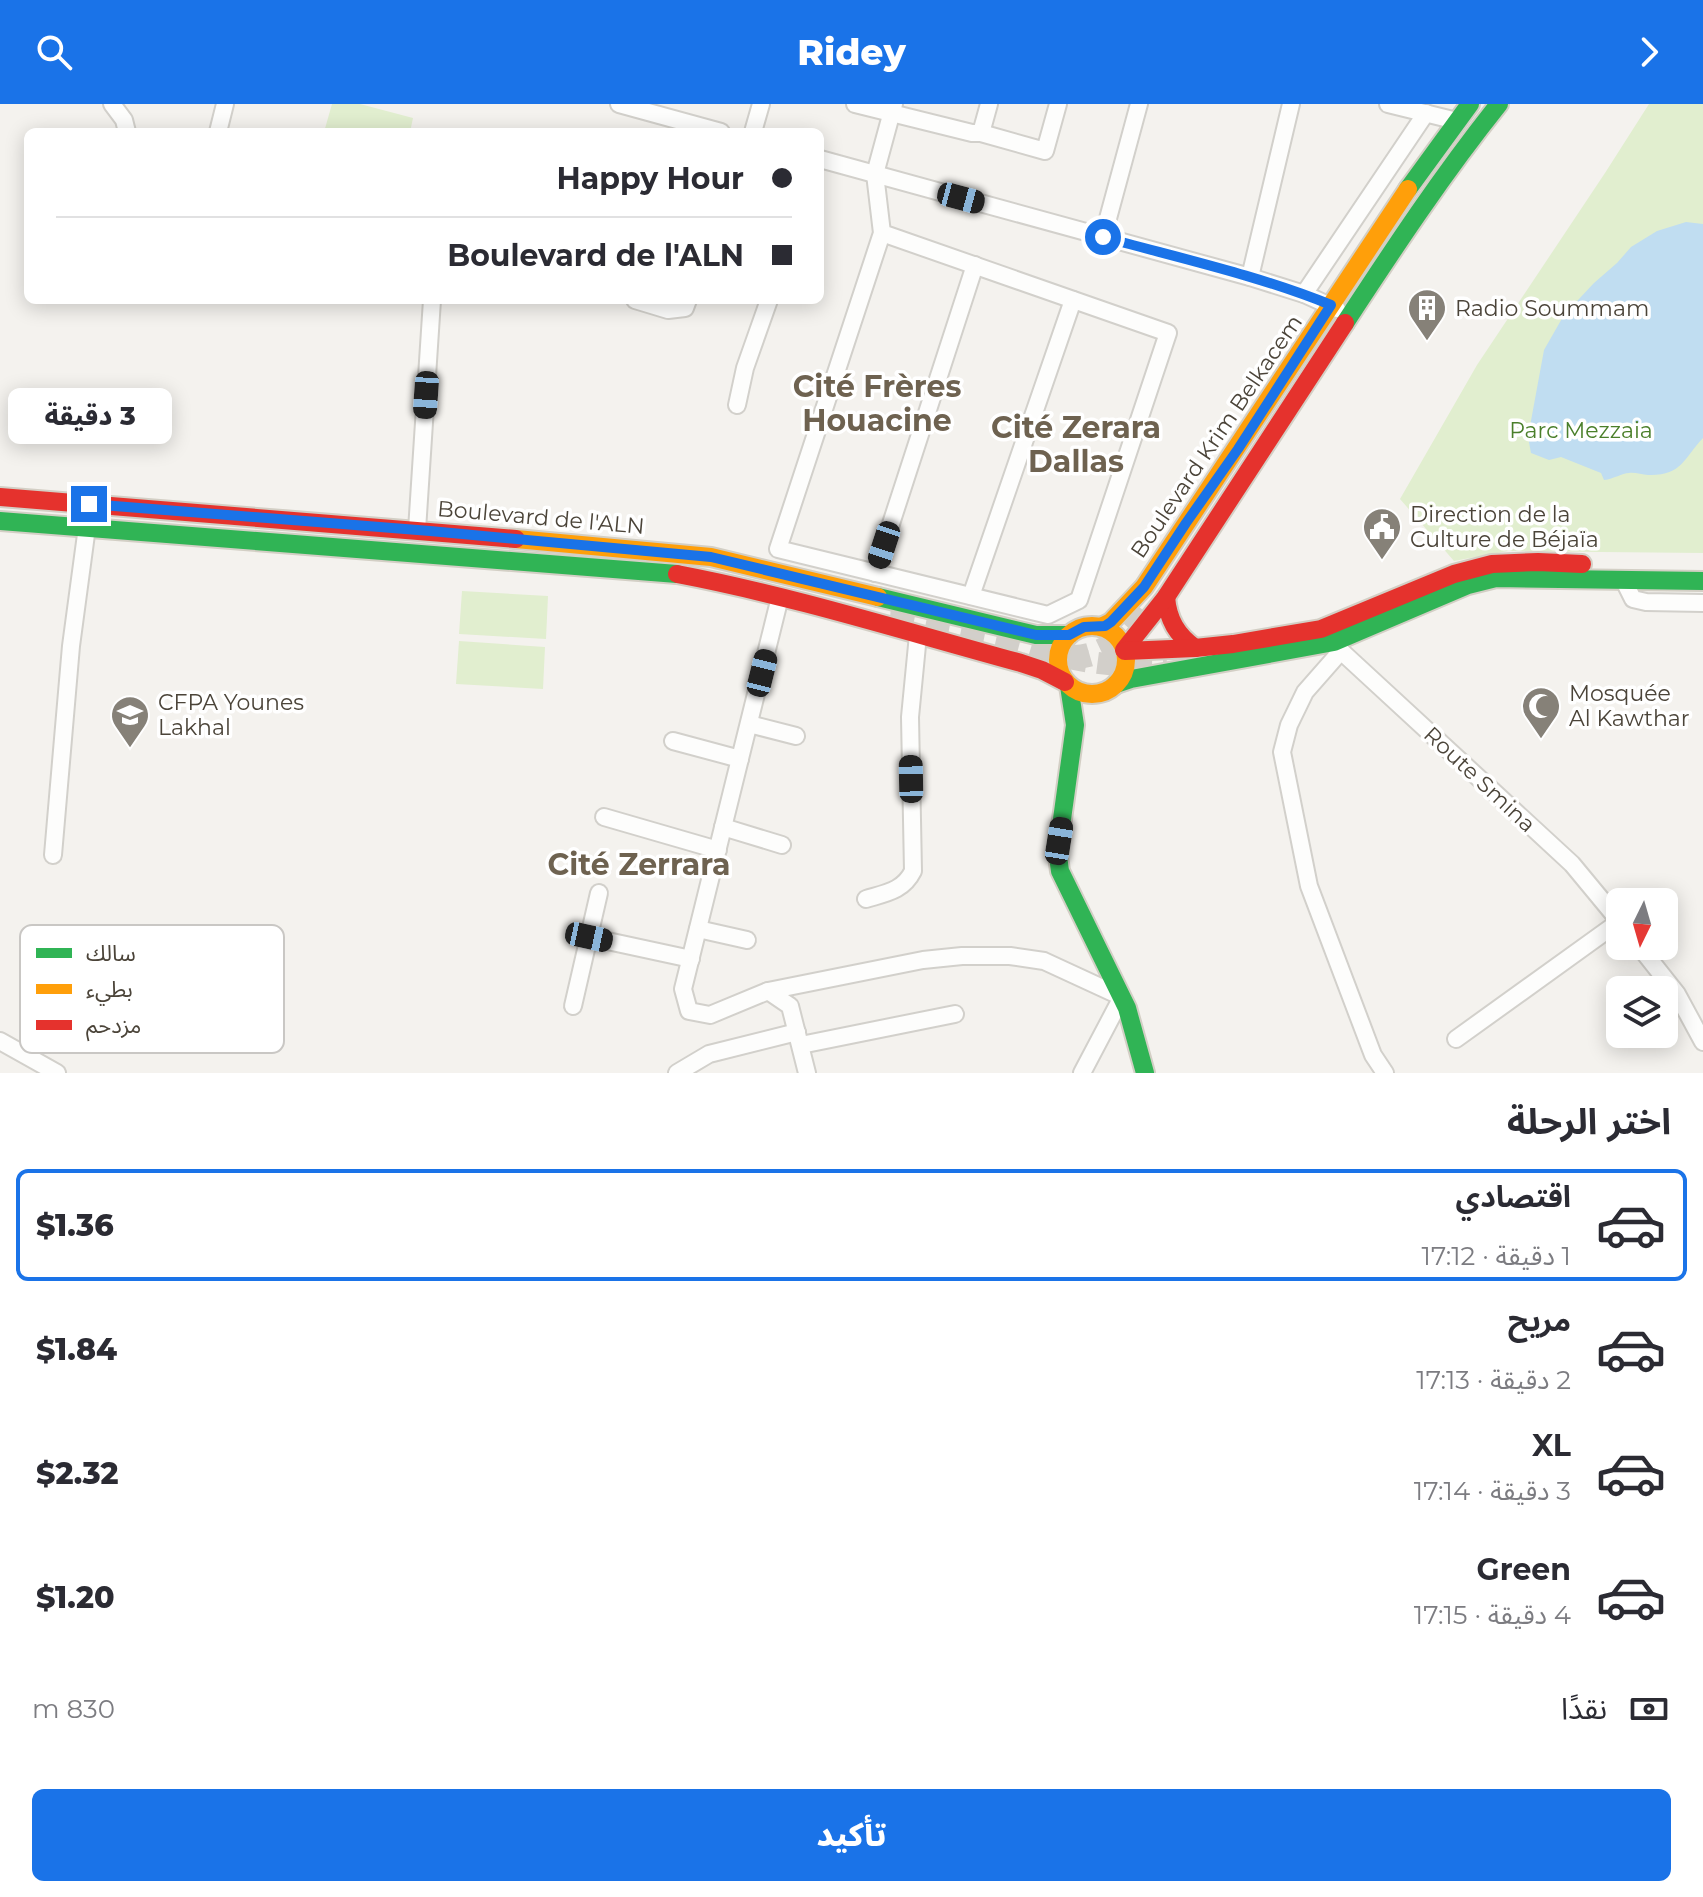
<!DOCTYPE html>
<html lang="ar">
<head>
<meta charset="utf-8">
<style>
	:root { --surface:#fff; --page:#f2f2f3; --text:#2b2b33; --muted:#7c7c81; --line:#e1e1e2; --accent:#1a73e8 }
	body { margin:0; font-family:Montserrat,"Noto Sans Arabic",sans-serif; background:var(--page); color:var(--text); direction:rtl; height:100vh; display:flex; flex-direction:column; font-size:30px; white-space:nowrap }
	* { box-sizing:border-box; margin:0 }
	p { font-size:26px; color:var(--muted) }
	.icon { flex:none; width:44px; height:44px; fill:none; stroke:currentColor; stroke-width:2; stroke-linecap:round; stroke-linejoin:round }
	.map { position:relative; height:969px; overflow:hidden; direction:ltr }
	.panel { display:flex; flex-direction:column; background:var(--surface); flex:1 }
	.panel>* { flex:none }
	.hud { position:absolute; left:24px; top:24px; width:800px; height:176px; border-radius:12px; box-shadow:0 4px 20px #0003; direction:rtl; display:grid; align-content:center; height:176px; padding:0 32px; background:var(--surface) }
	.needle { width:52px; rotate:185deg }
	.controls { position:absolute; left:1606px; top:784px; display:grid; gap:16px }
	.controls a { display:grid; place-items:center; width:72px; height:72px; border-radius:12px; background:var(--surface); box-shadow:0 4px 20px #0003; font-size:40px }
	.end { position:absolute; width:36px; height:36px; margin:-18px; border:10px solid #1a73e8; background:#fff; box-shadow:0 0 0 4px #fff }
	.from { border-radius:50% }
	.bubble { position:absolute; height:56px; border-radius:12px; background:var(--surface); box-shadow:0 4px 20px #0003; font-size:26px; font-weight:800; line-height:56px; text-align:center; direction:rtl }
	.car { position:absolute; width:24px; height:48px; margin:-24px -12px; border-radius:10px; box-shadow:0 0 6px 2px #0007; background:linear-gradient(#222 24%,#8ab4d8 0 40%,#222 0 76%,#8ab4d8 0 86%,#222 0) }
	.hud b { display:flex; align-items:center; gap:28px; height:76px; font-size:30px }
	.hud b+b { border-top:2px solid var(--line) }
	.hud i { width:20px; height:20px; background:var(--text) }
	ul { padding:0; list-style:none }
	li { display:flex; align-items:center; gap:24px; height:112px; margin:0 16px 12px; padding:0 16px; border:4px solid transparent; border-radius:12px }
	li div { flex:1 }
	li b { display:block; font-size:30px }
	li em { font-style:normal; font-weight:800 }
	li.on { border-color:var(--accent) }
	li>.icon { width:72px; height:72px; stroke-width:1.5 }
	h2 { padding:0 32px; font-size:36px; line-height:96px }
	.pay { display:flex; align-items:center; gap:20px; height:88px; padding:0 32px; font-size:30px }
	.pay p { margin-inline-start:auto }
	.cta { display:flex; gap:16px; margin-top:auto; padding:16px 32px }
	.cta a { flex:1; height:92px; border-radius:12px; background:var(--accent); color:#fff; font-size:32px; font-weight:800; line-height:92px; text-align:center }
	header { display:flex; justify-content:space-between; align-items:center; height:104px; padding:0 32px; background:var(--accent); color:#fff; font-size:36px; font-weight:800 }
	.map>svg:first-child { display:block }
	.green { fill:#e1eecf }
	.water { fill:#c0ddf1 }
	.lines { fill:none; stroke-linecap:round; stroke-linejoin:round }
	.secondary-tunnel { stroke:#d2cfca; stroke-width:22; stroke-dasharray:22 11; stroke-linecap:butt }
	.primary-tunnel { stroke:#d2cfca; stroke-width:24; stroke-dasharray:24 12; stroke-linecap:butt }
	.street-casing { stroke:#d2d0cb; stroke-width:20 }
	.fast-casing { stroke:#d3cfc5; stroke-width:22 }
	.slow-casing { stroke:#d3cfc5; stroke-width:22 }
	.jam-casing { stroke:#d3cfc5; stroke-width:22 }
	.street { stroke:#fdfdfc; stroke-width:16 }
	.fast { stroke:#30b455; stroke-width:18 }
	.slow { stroke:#ff9f0a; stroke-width:18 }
	.jam { stroke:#e5322d; stroke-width:18 }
	.route { stroke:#1a73e8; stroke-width:10 }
	.labels { text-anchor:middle; stroke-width:7; stroke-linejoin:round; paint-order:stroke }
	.poi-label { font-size:22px; fill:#4b4439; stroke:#fff; text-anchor:start }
	.park-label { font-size:22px; fill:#4a7f2a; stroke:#fff }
	.street-label { font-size:22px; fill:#4b4439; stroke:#fff }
	.district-label { font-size:30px; font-weight:bold; fill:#6e6250; stroke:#fff }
	.key { fill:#fff; stroke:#c9c7c4; stroke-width:2 }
	.key-label { font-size:22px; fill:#4b4439 }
</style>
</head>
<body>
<header><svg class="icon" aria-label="forward" viewBox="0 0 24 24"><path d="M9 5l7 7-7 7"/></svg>Ridey<svg class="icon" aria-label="search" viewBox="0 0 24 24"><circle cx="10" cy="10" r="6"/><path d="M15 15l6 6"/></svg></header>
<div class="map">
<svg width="1703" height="969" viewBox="0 0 1703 969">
	<rect width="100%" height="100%" fill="#f4f2ee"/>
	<g class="green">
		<polygon points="332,0 360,0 413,14 410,28 324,28"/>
		<polygon points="1649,0 1703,0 1703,449 1508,447 1454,457 1400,395 1477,261 1605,69"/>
		<polygon points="462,487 548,492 546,535 459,530"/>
		<polygon points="459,537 545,543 543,585 456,580"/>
	</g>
	<path class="water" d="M1686,118L1703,120V334C1683,355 1682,372 1648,371C1642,371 1635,368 1629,369C1622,369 1614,375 1604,376L1601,369L1561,353L1549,356L1531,349L1528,333L1544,246L1564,211L1594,179L1617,159L1631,143L1657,127Z"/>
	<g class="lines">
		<path class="secondary-tunnel" d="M1065,553C1100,561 1131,563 1167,561"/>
		<path class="primary-tunnel" d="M890,515L904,516C941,524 978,531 1014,539C1040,545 1066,559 1092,550C1114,544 1130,523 1143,506"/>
		<g class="street-casing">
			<g id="street">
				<polyline points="112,0 124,16 127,28"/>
				<polyline points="619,0 721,28"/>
				<polyline points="855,0 972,29 981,29 1045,47 1058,0"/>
				<polyline points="1388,0 1457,17"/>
				<polyline points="218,28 225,0"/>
				<polyline points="753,28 761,0"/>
				<polyline points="981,29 989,0"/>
				<polyline points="820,55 1250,173 1304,190 1337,205"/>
				<polyline points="882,129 1168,229 1079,496 1048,511 778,445 882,129 875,70 894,0"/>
				<polyline points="1103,133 1139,0"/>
				<polyline points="1250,173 1291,0"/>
				<polyline points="1304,190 1426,9"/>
				<polyline points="635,196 668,206 685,204 688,196"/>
				<polyline points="737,301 745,264 769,196"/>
				<polyline points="417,426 432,196"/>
				<polyline points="875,469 975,161"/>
				<polyline points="1623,475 1633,495 1646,498 1703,499"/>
				<polyline points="971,492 1073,196"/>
				<polyline points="780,493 683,885 689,907 710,911 768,887 790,902 807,969"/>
				<polyline points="1335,539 1341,547 1572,760 1620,818"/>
				<polyline points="1341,547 1305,588 1289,621 1282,648 1309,782 1373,951 1385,969"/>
				<polyline points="749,620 796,632"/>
				<polyline points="673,637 740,655"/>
				<polyline points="604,713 718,746"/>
				<polyline points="723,723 782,741"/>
				<polyline points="53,751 71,542 87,423"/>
				<path d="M866,795C886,789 903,787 913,767L910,613L918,531"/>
				<polyline points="698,825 747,836"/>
				<polyline points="589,833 691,855"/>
				<polyline points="1639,842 1677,890 1703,938"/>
				<polyline points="768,887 923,856 962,852 1010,852 1044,857 1122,893 1082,969"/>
				<polyline points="573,902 599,789"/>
				<polyline points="1456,935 1620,817"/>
				<polyline points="0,937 57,969"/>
				<polyline points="801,941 955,910"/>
				<polyline points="677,969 709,950 797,928"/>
			</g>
		</g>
		<g class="fast-casing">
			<g id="fast">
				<polyline points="1408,85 1470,0"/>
				<path d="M1345,219C1394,144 1443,70 1499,0"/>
				<polyline points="0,417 677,470"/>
				<polyline points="878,493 1036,531 1069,531"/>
				<polyline points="1116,580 1131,575 1334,538 1468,481 1496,474 1703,477"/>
				<polyline points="1069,582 1075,621 1059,737 1058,752 1060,767 1127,904 1145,969"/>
			</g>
		</g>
		<g class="slow-casing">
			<g id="slow">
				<polyline points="516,435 711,453 878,493"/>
				<circle cx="1092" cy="556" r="34"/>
				<polyline points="1101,523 1111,518 1144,483 1408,85"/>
			</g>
		</g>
		<g class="jam-casing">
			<g id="jam">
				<polyline points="0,393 516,435"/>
				<path d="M677,470C793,492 907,528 1021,559L1042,566L1065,578"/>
				<path d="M1166,493C1168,516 1177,531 1195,544"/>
				<polyline points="1124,546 1166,493 1345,219"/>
				<polyline points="1125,547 1195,544 1233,540 1321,525 1454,470 1492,460 1538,458 1582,460"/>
			</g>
		</g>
		<use href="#street" class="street"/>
		<use href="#fast" class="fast"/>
		<use href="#slow" class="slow"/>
		<use href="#jam" class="jam"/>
	</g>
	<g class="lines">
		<path class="route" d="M89,400L430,427L711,453L1036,531H1069L1084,523L1105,522L1111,518L1144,483L1186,419L1238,345L1331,201C1257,171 1179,154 1103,133"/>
	</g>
	<defs>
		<g id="building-pin" transform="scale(2)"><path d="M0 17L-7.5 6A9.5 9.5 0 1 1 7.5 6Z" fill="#868178" stroke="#fff"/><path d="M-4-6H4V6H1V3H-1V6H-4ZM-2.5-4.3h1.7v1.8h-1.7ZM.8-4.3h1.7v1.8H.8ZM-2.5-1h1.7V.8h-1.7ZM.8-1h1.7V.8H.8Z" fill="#fff"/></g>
		<g id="civic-pin" transform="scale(2)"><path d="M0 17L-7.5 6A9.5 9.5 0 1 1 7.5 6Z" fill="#868178" stroke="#fff"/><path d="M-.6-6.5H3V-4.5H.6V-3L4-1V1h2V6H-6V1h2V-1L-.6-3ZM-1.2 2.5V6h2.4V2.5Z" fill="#fff"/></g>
		<g id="mosque-pin" transform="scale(2)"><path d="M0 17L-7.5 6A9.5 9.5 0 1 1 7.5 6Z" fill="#868178" stroke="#fff"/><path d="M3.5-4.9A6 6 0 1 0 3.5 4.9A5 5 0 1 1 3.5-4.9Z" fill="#fff"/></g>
		<g id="university-pin" transform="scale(2)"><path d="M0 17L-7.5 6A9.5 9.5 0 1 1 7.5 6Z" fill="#868178" stroke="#fff"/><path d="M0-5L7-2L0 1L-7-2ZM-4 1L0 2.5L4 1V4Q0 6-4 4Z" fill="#fff"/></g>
	</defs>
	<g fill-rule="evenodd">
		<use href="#building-pin" x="1427" y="204"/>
		<use href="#civic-pin" x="1382" y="423"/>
		<use href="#mosque-pin" x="1541" y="602"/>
		<use href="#university-pin" x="130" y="611"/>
	</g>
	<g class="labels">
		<g class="poi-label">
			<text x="1455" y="212">Radio Soummam</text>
			<text x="1410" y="418">Direction de la<tspan x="1410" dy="25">Culture de Béjaïa</tspan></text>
			<text x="1569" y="597">Mosquée<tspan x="1569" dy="25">Al Kawthar</tspan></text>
			<text x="158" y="606">CFPA Younes<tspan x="158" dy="25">Lakhal</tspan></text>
		</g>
		<g class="park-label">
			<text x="1581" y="334">Parc Mezzaia</text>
		</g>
		<g class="street-label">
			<text transform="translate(1216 332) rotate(-56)" y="8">Boulevard Krim Belkacem</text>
			<text transform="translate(541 413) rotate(5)" y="8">Boulevard de l'ALN</text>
			<text transform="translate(1480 675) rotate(43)" y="8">Route Smina</text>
		</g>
		<g class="district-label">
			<text x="877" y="293">Cité Frères<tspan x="877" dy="34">Houacine</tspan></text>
			<text x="1076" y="334">Cité Zerara<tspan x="1076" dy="34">Dallas</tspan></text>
			<text x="639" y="771">Cité Zerrara</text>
		</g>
	</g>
	<rect x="20" y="821" width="264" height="128" rx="12" class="key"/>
	<rect x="36" y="844" width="36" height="10" fill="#30b455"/>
	<rect x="36" y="880" width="36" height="10" fill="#ff9f0a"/>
	<rect x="36" y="916" width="36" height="10" fill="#e5322d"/>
	<g class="key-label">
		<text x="86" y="857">سالك</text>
		<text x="86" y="893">بطيء</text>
		<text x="86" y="929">مزدحم</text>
	</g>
</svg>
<div class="controls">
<a><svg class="needle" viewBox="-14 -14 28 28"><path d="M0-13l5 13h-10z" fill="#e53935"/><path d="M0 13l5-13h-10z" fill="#7c7c81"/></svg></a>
<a><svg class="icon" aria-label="layers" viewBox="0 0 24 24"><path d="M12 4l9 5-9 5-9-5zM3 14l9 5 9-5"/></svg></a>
</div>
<i class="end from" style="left:1103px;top:133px"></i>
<i class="end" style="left:89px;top:400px"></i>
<div class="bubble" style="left:8px;top:284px;width:164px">3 دقيقة</div>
<i class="car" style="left:961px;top:94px;rotate:105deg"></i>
<i class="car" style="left:426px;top:291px;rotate:184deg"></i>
<i class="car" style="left:884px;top:441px;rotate:198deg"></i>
<i class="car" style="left:762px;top:569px;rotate:14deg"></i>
<i class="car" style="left:911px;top:675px;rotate:359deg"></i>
<i class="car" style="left:1059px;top:737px;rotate:9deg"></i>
<i class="car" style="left:589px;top:833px;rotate:102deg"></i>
<div class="hud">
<b><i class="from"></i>Happy Hour</b>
<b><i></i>Boulevard de l'ALN</b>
</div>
</div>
<section class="panel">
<h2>اختر الرحلة</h2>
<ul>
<li class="on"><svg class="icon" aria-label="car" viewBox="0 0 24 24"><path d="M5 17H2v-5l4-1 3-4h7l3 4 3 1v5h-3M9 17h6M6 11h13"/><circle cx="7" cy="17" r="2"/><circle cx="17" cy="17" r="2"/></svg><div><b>اقتصادي</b><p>1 دقيقة · 17:12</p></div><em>$1.36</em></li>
<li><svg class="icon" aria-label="car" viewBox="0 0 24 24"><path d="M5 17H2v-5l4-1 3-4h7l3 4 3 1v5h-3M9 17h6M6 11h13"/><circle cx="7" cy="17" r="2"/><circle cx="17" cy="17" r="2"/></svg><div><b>مريح</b><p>2 دقيقة · 17:13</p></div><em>$1.84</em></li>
<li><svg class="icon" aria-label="car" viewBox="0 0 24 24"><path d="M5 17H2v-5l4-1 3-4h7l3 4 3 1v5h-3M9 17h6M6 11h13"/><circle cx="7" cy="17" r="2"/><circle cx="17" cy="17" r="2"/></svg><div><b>XL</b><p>3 دقيقة · 17:14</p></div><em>$2.32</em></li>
<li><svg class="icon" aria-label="car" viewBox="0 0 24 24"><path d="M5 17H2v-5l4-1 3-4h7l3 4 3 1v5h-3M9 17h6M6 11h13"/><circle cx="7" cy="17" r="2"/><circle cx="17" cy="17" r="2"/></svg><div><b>Green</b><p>4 دقيقة · 17:15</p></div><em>$1.20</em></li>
</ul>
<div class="pay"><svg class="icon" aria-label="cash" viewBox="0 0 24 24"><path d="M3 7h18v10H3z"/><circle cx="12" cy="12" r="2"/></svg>نقدًا<p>830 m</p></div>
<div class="cta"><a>تأكيد</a></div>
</section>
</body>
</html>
